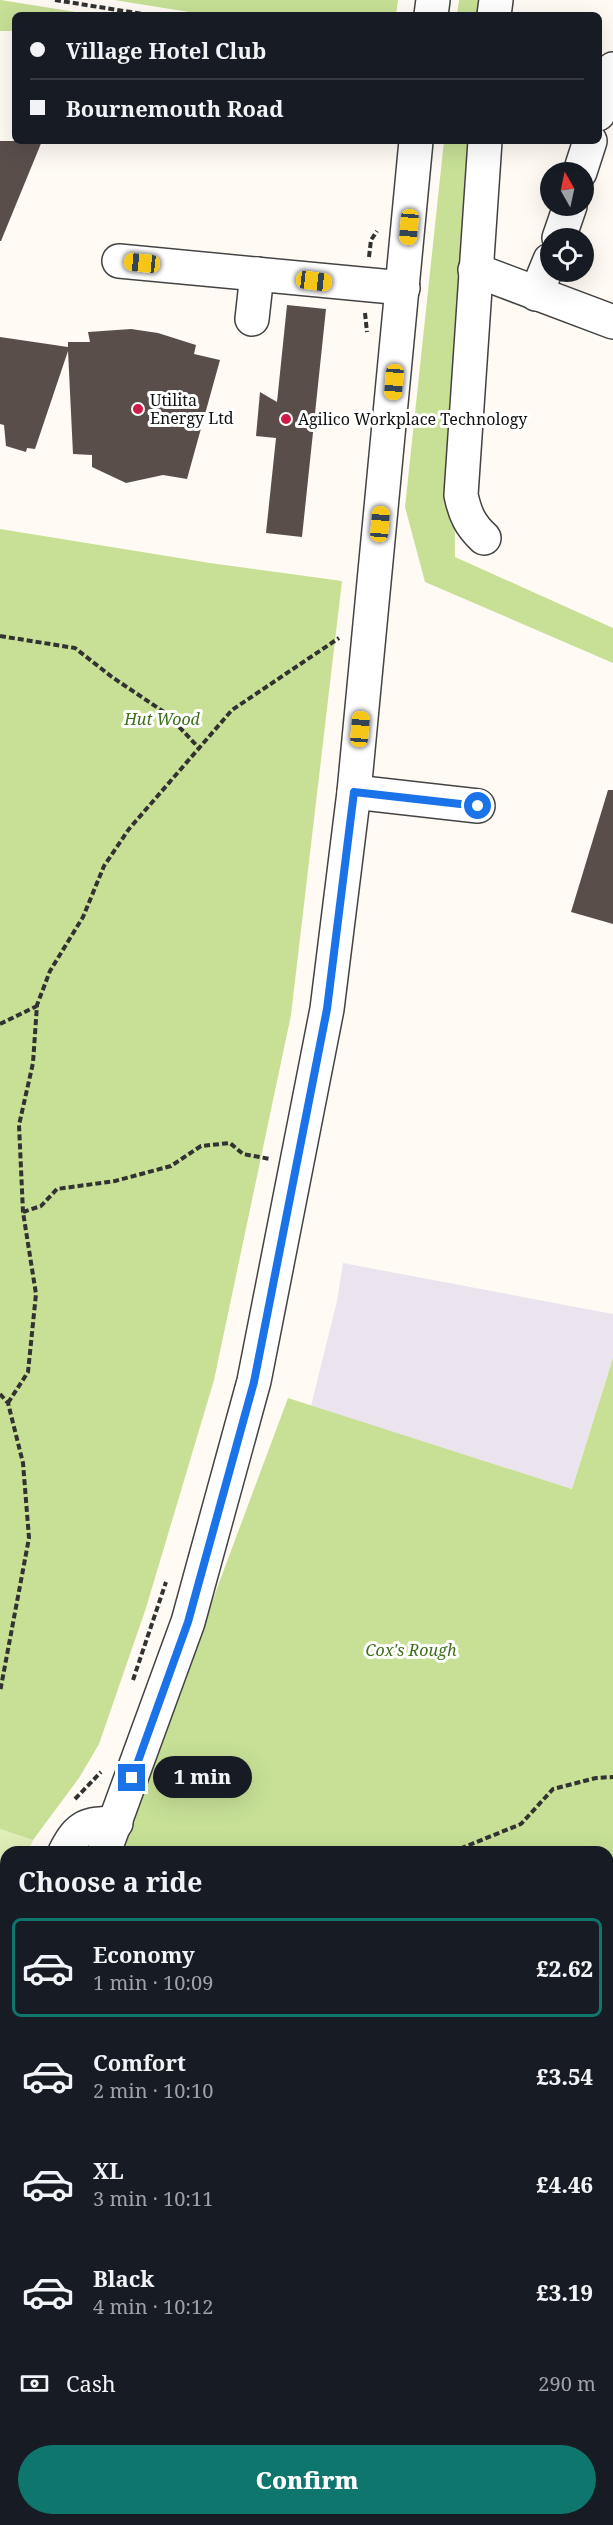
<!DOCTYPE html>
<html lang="en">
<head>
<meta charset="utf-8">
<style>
	:root { --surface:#171b24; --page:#20242c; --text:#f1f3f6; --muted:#9ea1a6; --line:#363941; --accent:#0f766e }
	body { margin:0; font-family:"Noto Serif",serif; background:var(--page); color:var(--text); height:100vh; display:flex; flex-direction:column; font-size:22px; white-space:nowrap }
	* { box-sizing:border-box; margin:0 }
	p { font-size:20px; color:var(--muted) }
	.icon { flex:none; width:33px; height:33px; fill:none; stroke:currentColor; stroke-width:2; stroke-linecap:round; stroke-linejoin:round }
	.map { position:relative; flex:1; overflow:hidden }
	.details { position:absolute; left:0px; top:1846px; width:614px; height:680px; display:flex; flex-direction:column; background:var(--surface); border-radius:18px 18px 0 0; box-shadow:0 6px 24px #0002 }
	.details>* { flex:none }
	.hud { position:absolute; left:12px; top:12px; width:590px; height:132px; border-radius:9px; box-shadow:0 6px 24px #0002; display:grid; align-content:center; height:132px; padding:0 18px; background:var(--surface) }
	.needle { width:39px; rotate:351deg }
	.buttons { position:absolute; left:540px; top:162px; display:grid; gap:12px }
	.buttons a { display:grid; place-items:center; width:54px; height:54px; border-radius:50%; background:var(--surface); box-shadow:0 6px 24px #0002; font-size:30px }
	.end { position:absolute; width:27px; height:27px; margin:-14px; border:8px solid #1a73e8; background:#fff; box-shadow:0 0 0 3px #fff }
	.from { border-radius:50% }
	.bubble { position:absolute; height:42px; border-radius:21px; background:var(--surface); box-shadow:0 6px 24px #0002; font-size:20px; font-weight:800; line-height:42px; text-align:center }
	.car { position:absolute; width:18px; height:36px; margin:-18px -9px; border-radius:8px; box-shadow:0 0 4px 2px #0007; background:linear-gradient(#f5c518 24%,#345 0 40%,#f5c518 0 76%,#345 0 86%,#f5c518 0) }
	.hud b { display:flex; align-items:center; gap:21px; height:57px; font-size:22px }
	.hud b+b { border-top:2px solid var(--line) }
	.hud i { width:15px; height:15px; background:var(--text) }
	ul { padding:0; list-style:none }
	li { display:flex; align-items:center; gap:18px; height:99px; margin:0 12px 9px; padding:0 6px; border:3px solid transparent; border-radius:9px }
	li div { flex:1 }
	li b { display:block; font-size:22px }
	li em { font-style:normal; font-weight:800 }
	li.on { border-color:var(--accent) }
	li>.icon { width:54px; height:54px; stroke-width:1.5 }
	h2 { padding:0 18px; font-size:27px; line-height:72px }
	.pay { display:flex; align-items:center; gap:15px; height:66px; padding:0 18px; font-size:22px }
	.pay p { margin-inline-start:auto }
	.cta { display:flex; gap:12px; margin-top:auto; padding:12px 18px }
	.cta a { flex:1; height:69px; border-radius:36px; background:var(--accent); color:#fff; font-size:24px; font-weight:800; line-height:69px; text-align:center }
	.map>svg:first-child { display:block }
	.industrial { fill:#ebe4ef }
	.green { fill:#e0eeb8 }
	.forest { fill:#c7e096 }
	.building { fill:#5a4e4b }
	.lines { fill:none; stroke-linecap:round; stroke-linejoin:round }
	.minor-casing { stroke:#434343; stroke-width:36 }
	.path { stroke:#323232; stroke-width:4; stroke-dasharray:6 3; stroke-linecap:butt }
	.minor { stroke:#fff; stroke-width:33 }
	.route { stroke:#1a73e8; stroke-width:8 }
	.poi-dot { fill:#cd1b4a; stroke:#fff; stroke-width:2 }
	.labels { text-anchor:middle; stroke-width:6; stroke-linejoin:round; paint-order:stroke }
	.poi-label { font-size:16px; fill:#101010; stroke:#fff; text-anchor:start }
	.park-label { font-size:16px; font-style:italic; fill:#3d6f19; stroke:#fff }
</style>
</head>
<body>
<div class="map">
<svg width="613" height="2525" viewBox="0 0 613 2525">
	<rect width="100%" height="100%" fill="#fffaf3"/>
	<polygon class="industrial" points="343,1263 613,1314 613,1358 572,1489 311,1406 337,1301"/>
	<polygon class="green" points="0,1829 33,1840 28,1852 6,1852 6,1907 0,1921"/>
	<g class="forest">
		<polygon points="0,0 1,0 94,15 15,15 15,31 0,31"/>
		<polygon points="114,0 398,0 396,15 208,15"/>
		<polygon points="459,0 490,0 489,15 457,15"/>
		<polygon points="444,141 478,141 454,430 455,557 613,628 613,663 425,582 405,507"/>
		<polygon points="0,529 210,563 342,581 291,1015 214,1380 146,1608 99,1744 79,1778 33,1840 0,1829"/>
		<polygon points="613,1358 613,2525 0,2525 0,2115 6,2104 6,2520 608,2520 608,1852 123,1852 182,1682 288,1398 572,1489"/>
	</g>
	<g class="building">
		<polygon points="0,141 42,141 1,241 0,241"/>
		<polygon points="287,305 326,309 302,537 266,533 276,438 256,436 260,392 277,402"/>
		<polygon points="131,329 158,333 196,345 194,354 220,360 187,479 163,475 126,483 92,467 92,455 73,454 68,351 35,449 27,448 26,452 6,446 4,425 0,424 0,337 68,347 68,342 90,342 88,332"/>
		<polygon points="608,790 613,790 613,924 571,912"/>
	</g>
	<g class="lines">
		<g class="minor-casing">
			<g id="minor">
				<polyline points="431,15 433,0"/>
				<polyline points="494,15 496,0"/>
				<polyline points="598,114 613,69"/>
				<polyline points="580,172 590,141"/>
				<polyline points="559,238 570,206"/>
				<polyline points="119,261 403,288"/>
				<polyline points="475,270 613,322"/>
				<polyline points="536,294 550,260"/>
				<polyline points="252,319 257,274"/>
				<path d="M484,538C470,525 465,514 461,495L485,141"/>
				<polyline points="354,792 478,806"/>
				<path d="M65,1852C79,1825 86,1824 116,1823"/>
				<polyline points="104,1852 188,1622 254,1381 327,1009 354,792 416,141"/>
				<polyline points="0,1981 6,1974"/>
				<polyline points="0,2081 6,2069"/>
			</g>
		</g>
		<g class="path">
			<polyline points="55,0 149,15"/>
			<polyline points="369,257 371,240 377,231"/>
			<polyline points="365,313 367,332"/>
			<polyline points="0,636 75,648 112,677 167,714 200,749"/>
			<polyline points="0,1024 37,1006"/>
			<polyline points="23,1212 41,1206 57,1189 115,1181 171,1166 201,1146 230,1143 243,1154 270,1159"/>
			<polyline points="0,1394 8,1403 23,1463 29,1538 0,1692"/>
			<polyline points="8,1403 28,1372 36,1294 23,1212 19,1125 33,1063 37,1005 50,971 83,917 104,866 129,829 232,710 339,638"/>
			<polyline points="133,1680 166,1582"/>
			<polyline points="75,1799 101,1772"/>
			<polyline points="452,1852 521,1824 553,1789 596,1778 613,1777"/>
			<polyline points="0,1942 6,1925"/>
		</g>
		<use href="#minor" class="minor"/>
	</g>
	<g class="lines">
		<polyline class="route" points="132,1778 188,1622 254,1382 327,1009 354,792 478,806"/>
	</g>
	<g class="poi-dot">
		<circle cx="138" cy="409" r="6"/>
		<circle cx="286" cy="419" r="6"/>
	</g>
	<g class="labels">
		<g class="poi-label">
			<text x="150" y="406">Utilita<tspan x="150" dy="18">Energy Ltd</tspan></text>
			<text x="298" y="425">Agilico Workplace Technology</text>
		</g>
		<g class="park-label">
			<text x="162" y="725">Hut Wood</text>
			<text x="411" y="1656">Cox's Rough</text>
		</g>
	</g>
</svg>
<div class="buttons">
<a><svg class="needle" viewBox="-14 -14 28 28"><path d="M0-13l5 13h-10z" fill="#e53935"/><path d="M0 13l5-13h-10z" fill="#9ea1a6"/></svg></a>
<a><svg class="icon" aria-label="locate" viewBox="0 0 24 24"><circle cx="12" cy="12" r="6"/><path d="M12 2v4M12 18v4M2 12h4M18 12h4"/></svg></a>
</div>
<i class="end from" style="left:478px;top:806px"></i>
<i class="end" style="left:132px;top:1778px"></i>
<div class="bubble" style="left:153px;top:1756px;width:99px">1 min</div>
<i class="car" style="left:409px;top:227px;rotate:185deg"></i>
<i class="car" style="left:142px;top:263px;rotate:276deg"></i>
<i class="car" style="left:314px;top:281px;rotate:97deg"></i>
<i class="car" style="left:394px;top:382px;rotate:185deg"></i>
<i class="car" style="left:380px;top:524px;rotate:5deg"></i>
<i class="car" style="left:360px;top:729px;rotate:5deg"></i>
<div class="hud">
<b><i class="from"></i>Village Hotel Club</b>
<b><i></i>Bournemouth Road</b>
</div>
<section class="details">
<h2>Choose a ride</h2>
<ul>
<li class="on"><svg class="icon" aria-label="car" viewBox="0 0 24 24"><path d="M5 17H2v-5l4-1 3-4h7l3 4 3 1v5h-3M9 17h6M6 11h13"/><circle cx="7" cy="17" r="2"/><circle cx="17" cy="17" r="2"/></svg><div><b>Economy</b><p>1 min · 10:09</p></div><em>£2.62</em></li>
<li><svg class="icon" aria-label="car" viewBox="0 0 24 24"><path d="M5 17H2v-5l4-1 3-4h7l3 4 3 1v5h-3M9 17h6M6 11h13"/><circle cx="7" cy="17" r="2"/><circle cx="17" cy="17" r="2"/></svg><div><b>Comfort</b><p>2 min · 10:10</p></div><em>£3.54</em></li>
<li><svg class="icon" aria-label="car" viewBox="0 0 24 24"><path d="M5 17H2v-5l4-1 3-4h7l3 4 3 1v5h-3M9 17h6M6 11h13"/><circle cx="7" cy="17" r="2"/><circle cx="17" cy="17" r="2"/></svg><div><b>XL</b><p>3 min · 10:11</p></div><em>£4.46</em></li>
<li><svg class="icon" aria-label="car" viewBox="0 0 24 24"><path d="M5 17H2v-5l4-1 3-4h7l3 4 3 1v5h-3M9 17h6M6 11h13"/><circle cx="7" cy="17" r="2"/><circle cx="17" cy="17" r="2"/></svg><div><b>Black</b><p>4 min · 10:12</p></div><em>£3.19</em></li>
</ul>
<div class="pay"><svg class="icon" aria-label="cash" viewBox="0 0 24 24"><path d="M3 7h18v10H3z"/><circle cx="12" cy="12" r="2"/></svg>Cash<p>290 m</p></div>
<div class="cta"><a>Confirm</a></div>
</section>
</div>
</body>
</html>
